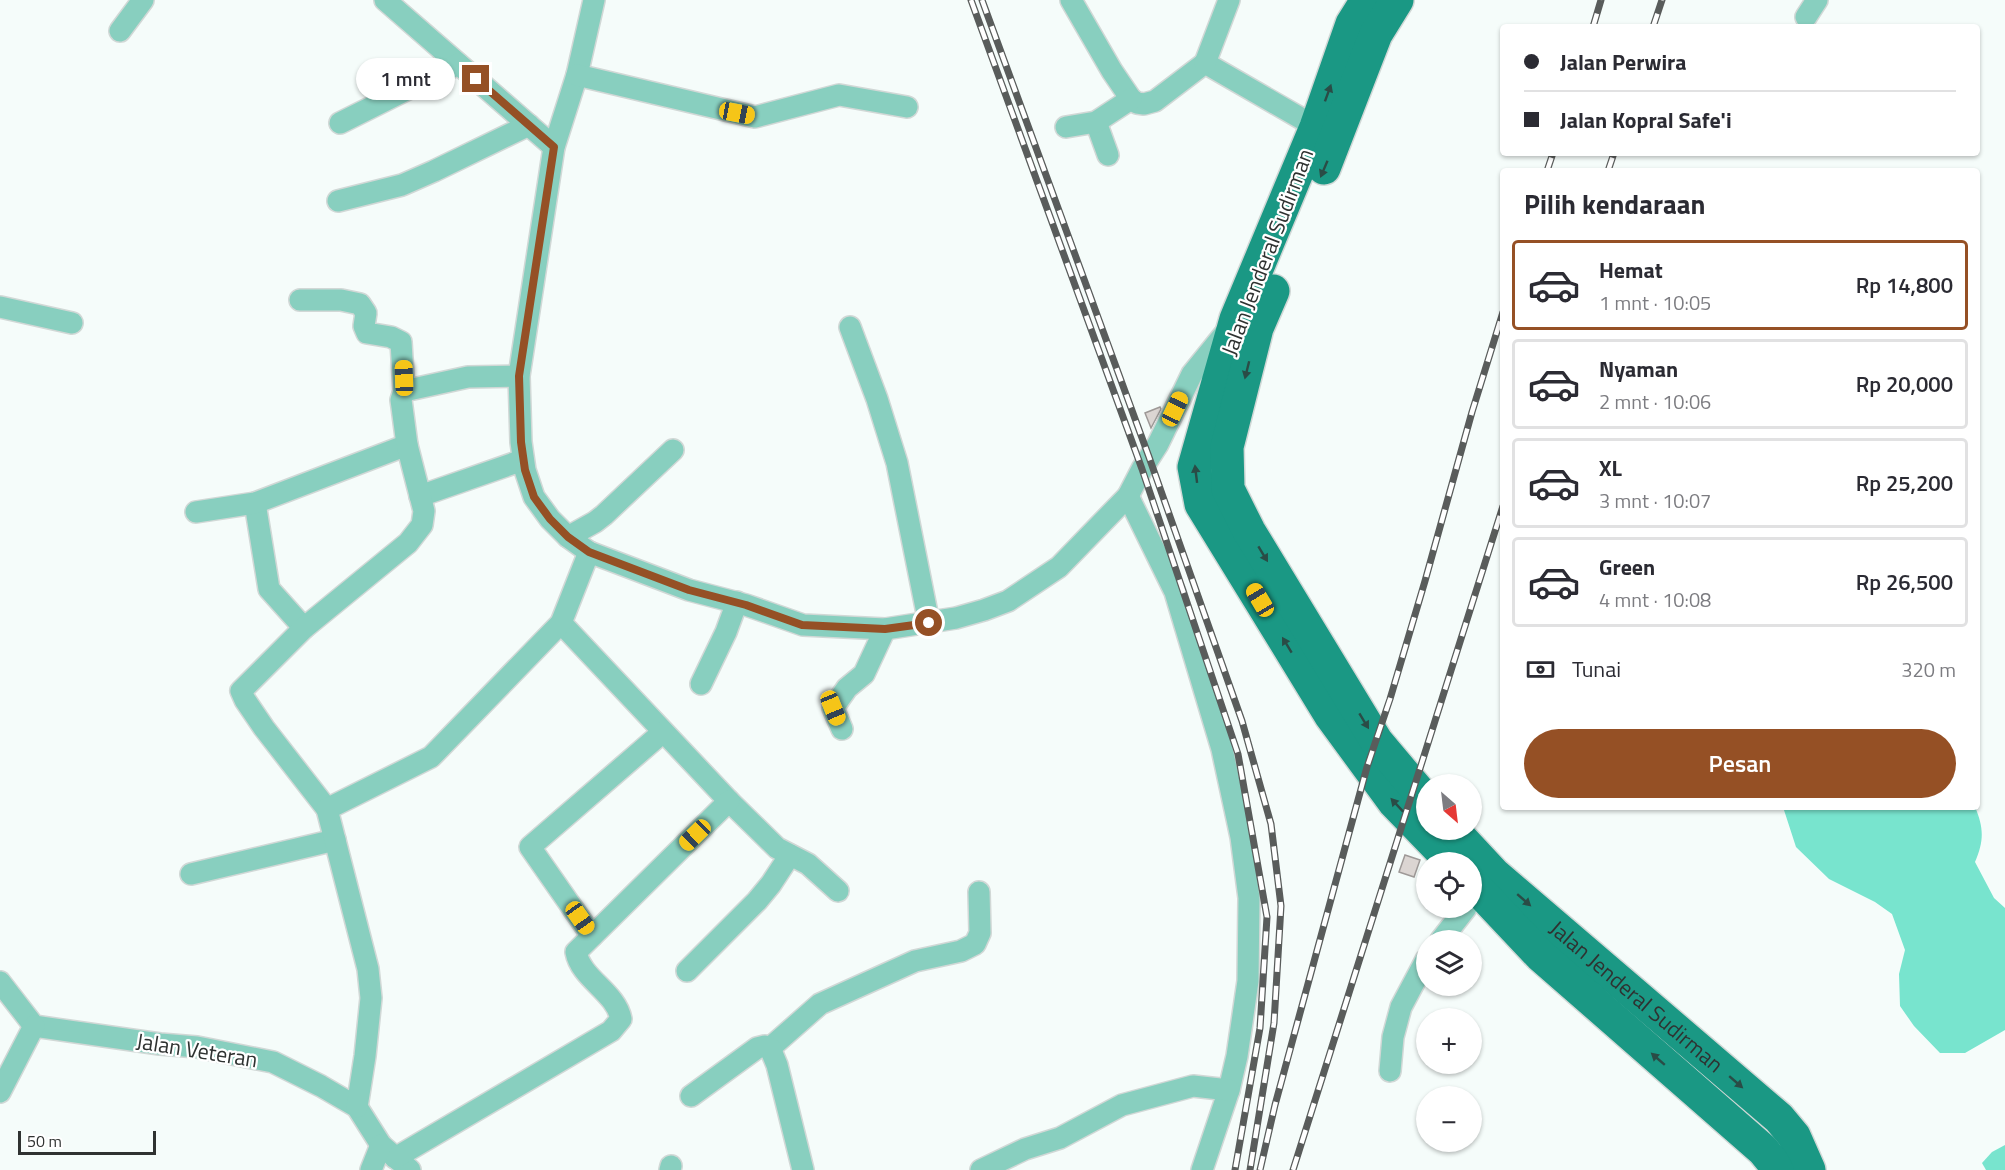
<!DOCTYPE html>
<html lang="id">
<head>
<meta charset="utf-8">
<style>
	:root { --surface:#fff; --page:#f7f7f7; --text:#2b2b33; --muted:#7c7c81; --line:#e1e1e2; --accent:#955025 }
	body { margin:0; font-family:"Titillium Web",sans-serif; background:var(--page); color:var(--text); height:100vh; display:flex; flex-direction:column; font-size:22px; white-space:nowrap }
	* { box-sizing:border-box; margin:0 }
	p { font-size:20px; color:var(--muted) }
	.icon { flex:none; width:33px; height:33px; fill:none; stroke:currentColor; stroke-width:2; stroke-linecap:round; stroke-linejoin:round }
	.map { position:relative; flex:1; overflow:hidden }
	.panel { position:absolute; left:1500px; top:168px; width:480px; height:642px; display:flex; flex-direction:column; background:var(--surface); border-radius:6px; box-shadow:0 2px 4px #0004 }
	.panel>* { flex:none }
	.top-card { position:absolute; left:1500px; top:24px; width:480px; height:132px; border-radius:6px; box-shadow:0 2px 4px #0004; display:grid; align-content:center; height:132px; padding:0 24px; background:var(--surface) }
	.needle { width:39px; rotate:152deg }
	.buttons { position:absolute; left:1416px; top:774px; display:grid; gap:12px }
	.buttons a { display:grid; place-items:center; width:66px; height:66px; border-radius:50%; background:var(--surface); box-shadow:0 2px 4px #0004; font-size:30px }
	.scale { position:absolute; left:18px; bottom:15px; width:138px; box-sizing:border-box; padding-left:6px; border:3px solid #2f3231; border-top:0; font-size:16px; line-height:21px; white-space:nowrap; color:#2f3231; -webkit-text-stroke:4px #fff; paint-order:stroke }
	.end { position:absolute; width:27px; height:27px; margin:-14px; border:8px solid #955025; background:#fff; box-shadow:0 0 0 3px #fff }
	.from { border-radius:50% }
	.bubble { position:absolute; height:42px; border-radius:21px; background:var(--surface); box-shadow:0 2px 4px #0004; font-size:20px; font-weight:600; line-height:42px; text-align:center }
	.car { position:absolute; width:18px; height:36px; margin:-18px -9px; border-radius:8px; box-shadow:0 0 4px 2px #0007; background:linear-gradient(#f5c518 24%,#345 0 40%,#f5c518 0 76%,#345 0 86%,#f5c518 0) }
	.top-card b { display:flex; align-items:center; gap:21px; height:57px; font-size:22px }
	.top-card b+b { border-top:2px solid var(--line) }
	.top-card i { width:15px; height:15px; background:var(--text) }
	ul { padding:0; list-style:none }
	li { display:flex; align-items:center; gap:18px; height:90px; margin:0 12px 9px; padding:0 12px; border:3px solid var(--line); border-radius:6px }
	li div { flex:1 }
	li b { display:block; font-size:22px }
	li em { font-style:normal; font-weight:600 }
	li.on { border-color:var(--accent) }
	li>.icon { width:54px; height:54px; stroke-width:1.5 }
	h2 { padding:0 24px; font-size:27px; line-height:72px }
	.pay { display:flex; align-items:center; gap:15px; height:66px; padding:0 24px; font-size:22px }
	.pay p { margin-inline-start:auto }
	.primary-button { display:flex; gap:12px; margin-top:auto; padding:12px 24px }
	.primary-button a { flex:1; height:69px; border-radius:36px; background:var(--accent); color:#fff; font-size:24px; font-weight:600; line-height:69px; text-align:center }
	.map>svg:first-child { display:block }
	.water { fill:#78e4ce }
	.building { fill:#dbd5d2; stroke:#9e9997; stroke-width:1.5 }
	.lines { fill:none; stroke-linecap:round; stroke-linejoin:round }
	.minor-casing { stroke:#d1d8d6; stroke-width:24 }
	.trunk-casing { stroke:#d1d8d6; stroke-width:36 }
	.minor { stroke:#88cfbf; stroke-width:21 }
	.trunk { stroke:#1a9884; stroke-width:33 }
	.rail-casing { stroke:#595c5b; stroke-width:7 }
	.rail { stroke:#fff; stroke-width:4.5; stroke-dasharray:14; stroke-linecap:butt }
	.oneway { fill:#2a4c46 }
	.route { stroke:#955025; stroke-width:8 }
	.labels { text-anchor:middle; stroke-width:4.5; stroke-linejoin:round; paint-order:stroke }
	.street-label { font-size:22px; fill:#2f3231; stroke:#fff }
</style>
</head>
<body>
<div class="map">
<svg width="2005" height="1170" viewBox="0 0 2005 1170">
	<rect width="100%" height="100%" fill="#f5fcfa"/>
	<g class="water">
		<path d="M1783,807H1975C1984,828 1984,841 1975,862L1994,898L2005,908V1030L1965,1053H1940L1914,1026L1900,1006L1899,974L1905,950L1892,914L1875,902L1829,879L1796,847Z"/>
		<polygon points="2005,1145 2005,1170 1986,1170 1982,1163 1992,1152"/>
	</g>
	<g class="building">
		<polygon points="1160,407 1161,409 1151,428 1145,413"/>
		<polygon points="1405,855 1420,860 1414,877 1399,872"/>
	</g>
	<g class="lines">
		<g class="minor-casing">
			<g id="minor">
				<polyline points="385,0 554,147"/>
				<polyline points="594,0 577,75 554,147 519,376 521,442 525,470 534,497 550,519 568,537 589,552 689,590 746,605 803,625 885,629 956,618 984,610 1008,601 1059,567 1128,496 1142,469 1158,444 1192,374 1226,332"/>
				<polyline points="1071,0 1112,71 1131,99 1137,103 1144,104 1155,101 1205,63 1316,127"/>
				<polyline points="1806,17 1817,0"/>
				<polyline points="120,31 143,0"/>
				<polyline points="1205,63 1229,0"/>
				<polyline points="577,75 755,117 839,95 907,107"/>
				<polyline points="1096,122 1108,155"/>
				<polyline points="340,123 458,64"/>
				<polyline points="1066,127 1096,122 1131,99"/>
				<polyline points="338,201 402,185 434,171 529,125"/>
				<polyline points="300,300 341,300 360,304 366,313 364,326 367,333 391,337 401,342 404,391"/>
				<polyline points="0,307 72,323"/>
				<polyline points="850,327 877,399 897,463 929,623"/>
				<polyline points="420,496 523,460"/>
				<polyline points="1128,496 1175,592 1222,749 1241,837 1249,898 1248,981 1237,1056 1229,1090 1202,1170"/>
				<polyline points="255,503 269,589 304,628"/>
				<polyline points="196,512 255,503 407,445"/>
				<polyline points="568,537 595,522 604,515 673,450"/>
				<polyline points="561,623 729,801 777,848 808,864 838,891"/>
				<polyline points="701,684 726,632 737,602"/>
				<polyline points="842,729 833,708 847,688 864,674 885,629"/>
				<polyline points="327,809 264,728 245,700 241,691 304,628 408,543 422,525 424,511 407,445 402,407 401,400 404,391 468,377 519,376"/>
				<polyline points="191,874 335,840"/>
				<polyline points="592,936 530,847 663,732"/>
				<polyline points="1441,940 1466,908"/>
				<polyline points="687,971 757,901 771,884 790,855"/>
				<polyline points="0,982 34,1026 160,1044 197,1047 273,1062 321,1086 357,1107 381,1145 410,1170"/>
				<polyline points="770,1048 820,1004 915,961 961,951 975,944 980,933 979,892"/>
				<polyline points="1390,1071 1393,1037 1401,1007 1426,960"/>
				<polyline points="0,1092 34,1026"/>
				<polyline points="691,1096 757,1048 765,1046 770,1048 777,1065 803,1170"/>
				<polyline points="357,1107 365,1056 371,998 368,969 327,809 431,757 561,623 589,552"/>
				<path d="M395,1158L611,1031L621,1019C616,992 581,979 576,952L729,801"/>
				<polyline points="371,1170 381,1145"/>
				<polyline points="670,1170 671,1166"/>
				<polyline points="981,1170 1025,1149 1060,1138 1122,1105 1193,1086 1229,1090"/>
			</g>
		</g>
		<g class="trunk-casing">
			<g id="trunk">
				<polyline points="1367,0 1352,24 1316,127 1236,319 1194,467 1201,504 1331,716 1394,802 1452,862"/>
				<polyline points="1324,168 1376,34 1397,0"/>
				<polyline points="1273,291 1257,328 1227,447 1228,489 1249,531 1377,742 1426,800"/>
				<path id="s1" d="M1453,830L1494,874L1779,1118L1794,1136L1809,1170"/>
				<polyline points="1472,883 1540,955 1763,1150 1772,1161 1777,1170"/>
			</g>
		</g>
		<use href="#minor" class="minor"/>
		<use href="#trunk" class="trunk"/>
		<g class="rail-casing">
			<g id="rail">
				<polyline points="971,0 1142,469 1238,754 1267,917 1260,1028 1235,1170"/>
				<polyline points="982,0 1149,457 1242,721 1271,824 1281,906 1274,1023 1250,1170"/>
				<polyline points="1593,27 1601,0"/>
				<polyline points="1653,27 1662,0"/>
				<polyline points="1547,171 1553,153"/>
				<polyline points="1608,171 1614,153"/>
				<polyline points="1260,1170 1275,1105 1367,767 1390,699 1425,581 1472,412 1503,312"/>
				<polyline points="1293,1170 1503,506"/>
			</g>
		</g>
		<use href="#rail" class="rail"/>
	</g>
	<defs><path id="oneway-solid" d="M-6-.8H1V-3.2L6.5 0L1 3.2V.8H-6Z" transform="scale(1.5)"/></defs>
	<g class="oneway">
		<use href="#oneway-solid" transform="translate(1328 93) rotate(-70)"/>
		<use href="#oneway-solid" transform="translate(1324 169) rotate(113)"/>
		<use href="#oneway-solid" transform="translate(1247 370) rotate(104)"/>
		<use href="#oneway-solid" transform="translate(1196 474) rotate(-97)"/>
		<use href="#oneway-solid" transform="translate(1263 554) rotate(59)"/>
		<use href="#oneway-solid" transform="translate(1287 645) rotate(-121)"/>
		<use href="#oneway-solid" transform="translate(1364 721) rotate(59)"/>
		<use href="#oneway-solid" transform="translate(1397 805) rotate(-133)"/>
		<use href="#oneway-solid" transform="translate(1524 900) rotate(41)"/>
		<use href="#oneway-solid" transform="translate(1658 1059) rotate(-139)"/>
		<use href="#oneway-solid" transform="translate(1736 1082) rotate(41)"/>
	</g>
	<g class="lines">
		<polyline class="route" points="476,79 554,147 519,376 521,442 525,470 534,497 550,519 568,537 589,552 689,590 746,605 802,625 885,629 929,623"/>
	</g>
	<g class="labels">
		<g class="street-label">
			<text transform="translate(1267 252) rotate(-69)" y="8">Jalan Jenderal Sudirman</text>
			<text dy="8" stroke="none"><textPath href="#s1" startOffset="248">Jalan Jenderal Sudirman</textPath></text>
			<text transform="translate(197 1050) rotate(9)" y="8">Jalan Veteran</text>
		</g>
	</g>
</svg>
<div class="buttons">
<a><svg class="needle" viewBox="-14 -14 28 28"><path d="M0-13l5 13h-10z" fill="#e53935"/><path d="M0 13l5-13h-10z" fill="#7c7c81"/></svg></a>
<a><svg class="icon" aria-label="locate" viewBox="0 0 24 24"><circle cx="12" cy="12" r="6"/><path d="M12 2v4M12 18v4M2 12h4M18 12h4"/></svg></a>
<a><svg class="icon" aria-label="layers" viewBox="0 0 24 24"><path d="M12 4l9 5-9 5-9-5zM3 14l9 5 9-5"/></svg></a>
<a>+</a>
<a>−</a>
</div>
<div class="scale">50 m</div>
<i class="end from" style="left:929px;top:623px"></i>
<i class="end" style="left:476px;top:79px"></i>
<div class="bubble" style="left:356px;top:58px;width:99px">1 mnt</div>
<i class="car" style="left:737px;top:113px;rotate:101deg"></i>
<i class="car" style="left:404px;top:378px;rotate:358deg"></i>
<i class="car" style="left:1175px;top:409px;rotate:25deg"></i>
<i class="car" style="left:1260px;top:600px;rotate:329deg"></i>
<i class="car" style="left:833px;top:708px;rotate:158deg"></i>
<i class="car" style="left:695px;top:835px;rotate:226deg"></i>
<i class="car" style="left:580px;top:918px;rotate:145deg"></i>
<div class="top-card">
<b><i class="from"></i>Jalan Perwira</b>
<b><i></i>Jalan Kopral Safe'i</b>
</div>
<section class="panel">
<h2>Pilih kendaraan</h2>
<ul>
<li class="on"><svg class="icon" aria-label="car" viewBox="0 0 24 24"><path d="M5 17H2v-5l4-1 3-4h7l3 4 3 1v5h-3M9 17h6M6 11h13"/><circle cx="7" cy="17" r="2"/><circle cx="17" cy="17" r="2"/></svg><div><b>Hemat</b><p>1 mnt · 10:05</p></div><em>Rp 14,800</em></li>
<li><svg class="icon" aria-label="car" viewBox="0 0 24 24"><path d="M5 17H2v-5l4-1 3-4h7l3 4 3 1v5h-3M9 17h6M6 11h13"/><circle cx="7" cy="17" r="2"/><circle cx="17" cy="17" r="2"/></svg><div><b>Nyaman</b><p>2 mnt · 10:06</p></div><em>Rp 20,000</em></li>
<li><svg class="icon" aria-label="car" viewBox="0 0 24 24"><path d="M5 17H2v-5l4-1 3-4h7l3 4 3 1v5h-3M9 17h6M6 11h13"/><circle cx="7" cy="17" r="2"/><circle cx="17" cy="17" r="2"/></svg><div><b>XL</b><p>3 mnt · 10:07</p></div><em>Rp 25,200</em></li>
<li><svg class="icon" aria-label="car" viewBox="0 0 24 24"><path d="M5 17H2v-5l4-1 3-4h7l3 4 3 1v5h-3M9 17h6M6 11h13"/><circle cx="7" cy="17" r="2"/><circle cx="17" cy="17" r="2"/></svg><div><b>Green</b><p>4 mnt · 10:08</p></div><em>Rp 26,500</em></li>
</ul>
<div class="pay"><svg class="icon" aria-label="cash" viewBox="0 0 24 24"><path d="M3 7h18v10H3z"/><circle cx="12" cy="12" r="2"/></svg>Tunai<p>320 m</p></div>
<div class="primary-button"><a>Pesan</a></div>
</section>
</div>
</body>
</html>
